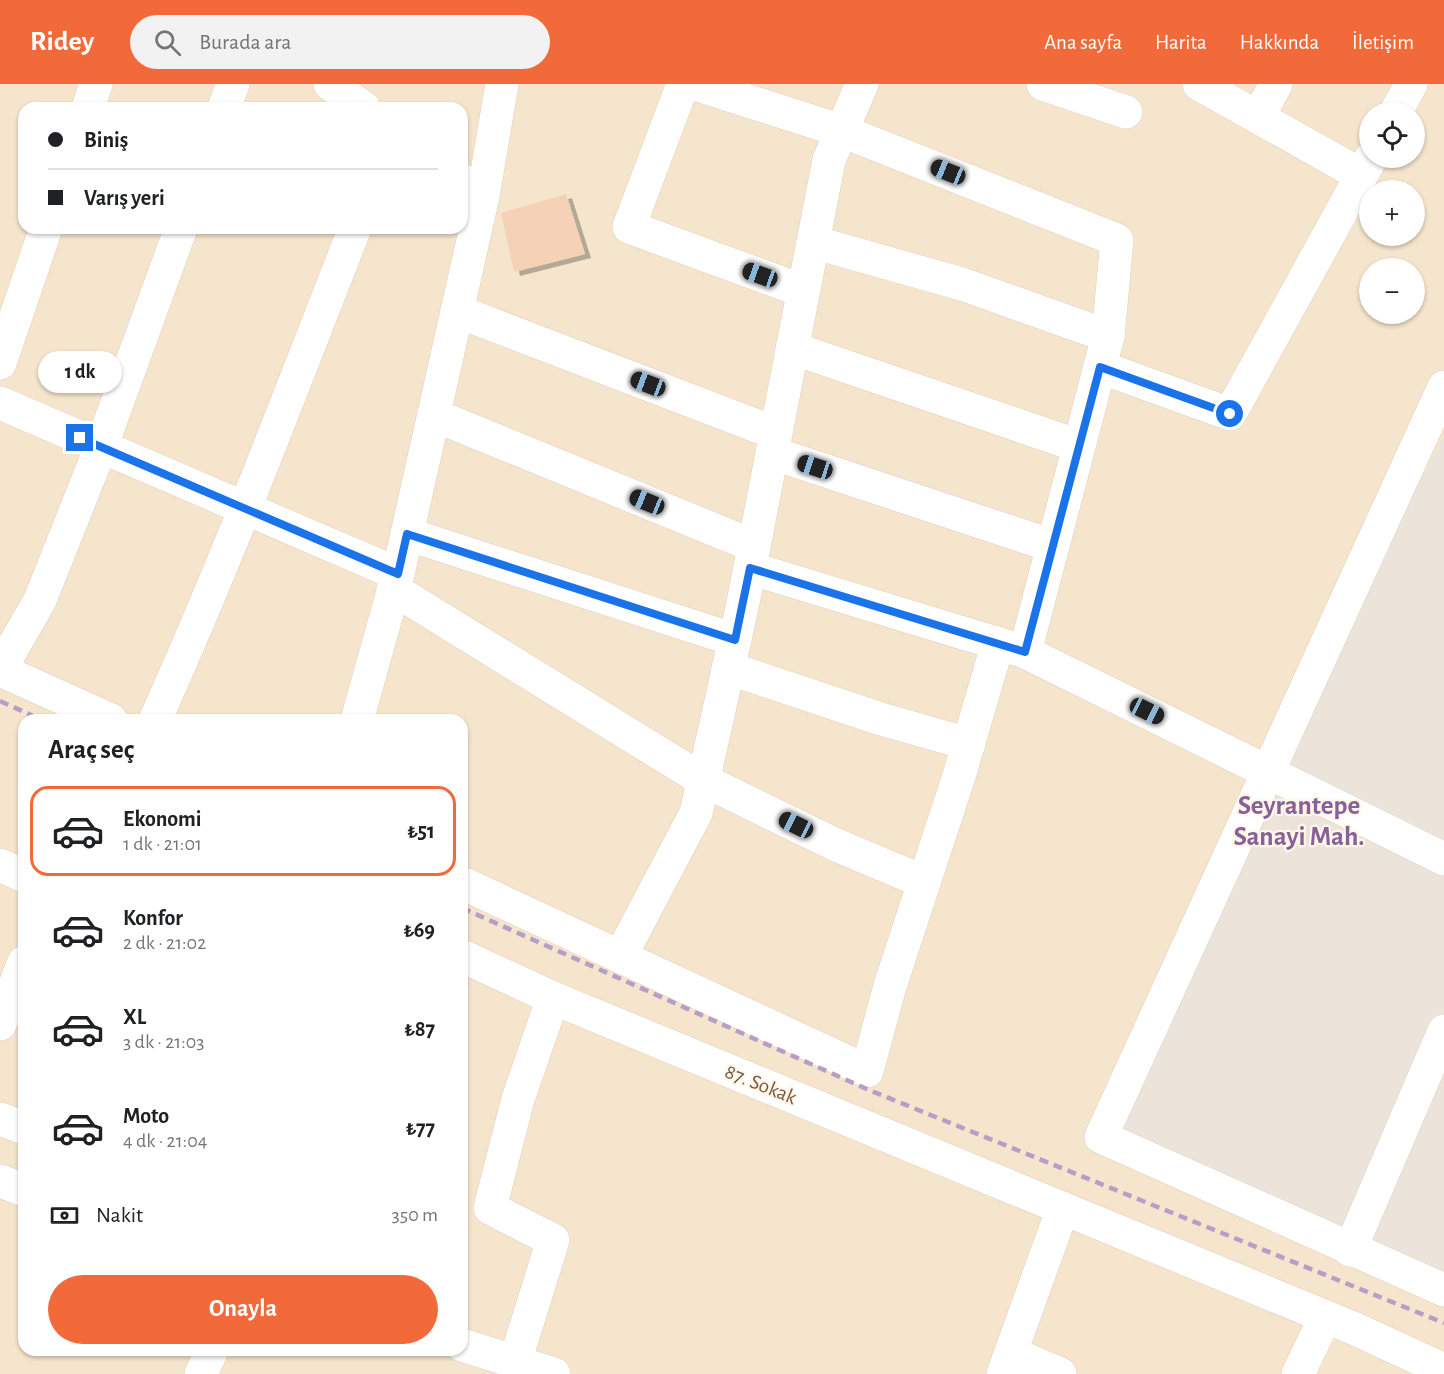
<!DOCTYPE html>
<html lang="tr">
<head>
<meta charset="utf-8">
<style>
	:root { --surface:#fff; --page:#f2f2f2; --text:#202124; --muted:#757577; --line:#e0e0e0; --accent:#f26a3a }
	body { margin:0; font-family:"Alegreya Sans",sans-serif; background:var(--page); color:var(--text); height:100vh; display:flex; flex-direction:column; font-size:22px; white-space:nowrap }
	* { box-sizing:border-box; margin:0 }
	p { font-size:20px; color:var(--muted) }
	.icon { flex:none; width:33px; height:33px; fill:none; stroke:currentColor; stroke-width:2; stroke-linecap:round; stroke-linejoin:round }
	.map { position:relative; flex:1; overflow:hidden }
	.drawer { position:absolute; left:18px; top:630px; width:450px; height:642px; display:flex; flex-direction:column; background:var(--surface); border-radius:18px; box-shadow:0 2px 4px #0004 }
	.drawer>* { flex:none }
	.top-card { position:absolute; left:18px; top:18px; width:450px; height:132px; border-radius:18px; box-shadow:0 2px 4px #0004; display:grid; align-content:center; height:132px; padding:0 30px; background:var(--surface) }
	.buttons { position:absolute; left:1359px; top:18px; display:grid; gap:12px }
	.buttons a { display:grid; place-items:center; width:66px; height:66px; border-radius:50%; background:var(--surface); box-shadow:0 2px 4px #0004; font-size:30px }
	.end { position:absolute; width:27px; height:27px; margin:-14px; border:8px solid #1a73e8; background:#fff; box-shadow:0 0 0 3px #fff }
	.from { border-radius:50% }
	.bubble { position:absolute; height:42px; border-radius:21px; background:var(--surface); box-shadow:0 2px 4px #0004; font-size:20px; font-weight:700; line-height:42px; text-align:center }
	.car { position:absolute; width:18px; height:36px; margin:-18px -9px; border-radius:8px; box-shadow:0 0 4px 2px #0007; background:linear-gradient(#222 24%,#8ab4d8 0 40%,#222 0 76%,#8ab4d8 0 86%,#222 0) }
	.top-card b { display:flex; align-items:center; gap:21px; height:57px; font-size:22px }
	.top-card b+b { border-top:2px solid var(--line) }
	.top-card i { width:15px; height:15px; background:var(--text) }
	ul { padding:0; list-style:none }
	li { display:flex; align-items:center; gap:18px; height:90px; margin:0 12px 9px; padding:0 18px; border:3px solid transparent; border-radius:18px }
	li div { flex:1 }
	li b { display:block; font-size:22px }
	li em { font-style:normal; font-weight:700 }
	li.on { border-color:var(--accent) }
	li>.icon { width:54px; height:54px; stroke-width:1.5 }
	h2 { padding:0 30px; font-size:27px; line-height:72px }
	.pay { display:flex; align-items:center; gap:15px; height:66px; padding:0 30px; font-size:22px }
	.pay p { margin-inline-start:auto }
	.action { display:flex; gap:12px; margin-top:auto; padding:12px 30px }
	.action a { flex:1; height:69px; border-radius:36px; background:var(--accent); color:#fff; font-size:24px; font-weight:700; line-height:69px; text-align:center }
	header { display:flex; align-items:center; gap:36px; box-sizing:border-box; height:84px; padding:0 30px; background:var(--accent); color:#fff }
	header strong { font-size:28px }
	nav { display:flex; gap:33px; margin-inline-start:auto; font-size:21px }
	.search { width:420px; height:54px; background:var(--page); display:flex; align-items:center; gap:15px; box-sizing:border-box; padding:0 21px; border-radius:33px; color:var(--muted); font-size:22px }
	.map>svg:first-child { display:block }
	.residential { fill:#f6e5cd; fill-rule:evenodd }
	.industrial { fill:#ece4db }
	.building { fill:#f5d1b5; filter:url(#shadow) }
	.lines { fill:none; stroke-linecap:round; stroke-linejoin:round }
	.minor-casing { stroke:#e2cfbb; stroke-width:34 }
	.minor { stroke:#fff; stroke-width:33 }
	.rail { stroke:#b69ec7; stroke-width:4.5; stroke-dasharray:9 6; stroke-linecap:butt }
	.route { stroke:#1a73e8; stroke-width:8 }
	.labels { text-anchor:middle; stroke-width:4.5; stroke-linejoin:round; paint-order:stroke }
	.street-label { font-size:21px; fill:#765845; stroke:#fff7e7 }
	.district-label { font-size:27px; font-weight:bold; fill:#89609a; stroke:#fff7e7 }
</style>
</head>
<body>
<header>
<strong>Ridey</strong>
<div class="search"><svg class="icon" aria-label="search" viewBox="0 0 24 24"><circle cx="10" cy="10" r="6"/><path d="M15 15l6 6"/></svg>Burada ara</div>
<nav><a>Ana sayfa</a><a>Harita</a><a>Hakkında</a><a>İletişim</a></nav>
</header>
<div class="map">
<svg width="1444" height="1290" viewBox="0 0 1444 1290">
	<defs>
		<filter id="shadow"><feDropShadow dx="6" dy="4" stdDeviation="0" flood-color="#0004"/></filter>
	</defs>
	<rect width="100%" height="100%" fill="#fef3df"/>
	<path class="residential" d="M0,0H1444V1290H0ZM24,24H462V144H24ZM1370,28H1414V74H1370ZM1370,106H1414V152H1370ZM1370,184H1414V230H1370ZM24,636H462V1266H24Z"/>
	<polygon class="industrial" points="1444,352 1444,1196 1103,1058 1407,422"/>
	<polygon class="building" points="566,110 585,170 514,188 501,129"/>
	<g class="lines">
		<g class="minor-casing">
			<g id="minor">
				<polyline points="330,0 364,24"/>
				<polyline points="683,0 629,143 803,207"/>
				<polyline points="695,0 842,47 1117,156 1108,252 1025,568"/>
				<polyline points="1043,0 1126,28"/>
				<polyline points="1199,0 1361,91"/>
				<polyline points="88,24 96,0"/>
				<polyline points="224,24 233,0"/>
				<polyline points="1396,28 1411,0"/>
				<polyline points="1258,33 1276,0"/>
				<polyline points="483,112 502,0"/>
				<polyline points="813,158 962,200 1108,252"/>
				<polyline points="457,227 775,349"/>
				<polyline points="792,264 1079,362"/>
				<polyline points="0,279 46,144"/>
				<polyline points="1100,283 1230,330 1371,74"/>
				<polyline points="1444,303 1101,1053 1444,1206"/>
				<polyline points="0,319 398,490"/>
				<polyline points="434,331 754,462"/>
				<polyline points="772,369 1053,462"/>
				<polyline points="407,450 735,556"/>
				<polyline points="750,484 1025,568 1444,775"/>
				<polyline points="393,505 703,696 834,760 924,798"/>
				<polyline points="728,584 881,635 969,660"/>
				<polyline points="111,636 0,586 40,516 101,363 181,144"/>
				<path d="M155,636C228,475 290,309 355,144"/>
				<polyline points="357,636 398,490 483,112 462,96"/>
				<polyline points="0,781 24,792"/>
				<polyline points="462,799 867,987 890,902 959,692 998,559"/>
				<polyline points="462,872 553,914 1353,1244 1444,1286"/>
				<polyline points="620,873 696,729 743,519 829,76 862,0"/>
				<polyline points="0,940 24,878"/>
				<polyline points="0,1035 24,1044"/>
				<polyline points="0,1097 24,1106"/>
				<polyline points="1350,1166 1444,947"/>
				<polyline points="462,1261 554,1290"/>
				<polyline points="1011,1269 1060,1290"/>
				<polyline points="515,1278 553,1156 490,1124 518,1015 553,914"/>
				<polyline points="201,1290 212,1266"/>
				<polyline points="1003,1290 1063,1124"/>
				<polyline points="1298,1290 1325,1234"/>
			</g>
		</g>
		<use href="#minor" class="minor"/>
		<g class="rail">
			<polyline points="0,617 42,636"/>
			<polyline points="462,824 869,1006 1444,1239"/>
		</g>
	</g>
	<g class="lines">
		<polyline class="route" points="80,354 398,490 407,450 735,556 750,484 1025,568 1100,283 1230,330"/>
	</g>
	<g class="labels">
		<g class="street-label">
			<text transform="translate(761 1000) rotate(22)" y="7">87. Sokak</text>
		</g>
		<g class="district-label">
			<text x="1299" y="730">Seyrantepe<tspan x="1299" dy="31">Sanayi Mah.</tspan></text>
		</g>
	</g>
</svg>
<div class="buttons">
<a><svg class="icon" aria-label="locate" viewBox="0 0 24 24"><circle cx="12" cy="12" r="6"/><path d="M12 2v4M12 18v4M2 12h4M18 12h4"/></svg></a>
<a>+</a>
<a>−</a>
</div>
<i class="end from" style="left:1230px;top:330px"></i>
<i class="end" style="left:80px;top:354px"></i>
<div class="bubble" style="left:38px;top:267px;width:84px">1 dk</div>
<i class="car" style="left:948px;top:88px;rotate:292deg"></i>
<i class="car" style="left:760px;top:191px;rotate:290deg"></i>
<i class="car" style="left:648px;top:300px;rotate:291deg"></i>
<i class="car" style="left:815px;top:383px;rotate:288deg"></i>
<i class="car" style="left:647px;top:418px;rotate:292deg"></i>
<i class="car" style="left:1147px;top:627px;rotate:116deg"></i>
<i class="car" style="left:796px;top:741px;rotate:296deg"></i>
<div class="top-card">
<b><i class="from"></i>Biniş</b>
<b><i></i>Varış yeri</b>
</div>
<section class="drawer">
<h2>Araç seç</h2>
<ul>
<li class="on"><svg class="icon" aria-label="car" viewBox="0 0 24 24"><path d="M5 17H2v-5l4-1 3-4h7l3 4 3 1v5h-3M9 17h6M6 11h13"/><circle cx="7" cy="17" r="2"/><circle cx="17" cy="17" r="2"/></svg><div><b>Ekonomi</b><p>1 dk · 21:01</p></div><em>₺51</em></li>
<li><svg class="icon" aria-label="car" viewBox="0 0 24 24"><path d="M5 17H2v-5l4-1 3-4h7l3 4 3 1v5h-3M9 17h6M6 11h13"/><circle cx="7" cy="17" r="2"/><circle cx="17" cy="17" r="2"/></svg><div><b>Konfor</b><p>2 dk · 21:02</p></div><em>₺69</em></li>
<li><svg class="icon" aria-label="car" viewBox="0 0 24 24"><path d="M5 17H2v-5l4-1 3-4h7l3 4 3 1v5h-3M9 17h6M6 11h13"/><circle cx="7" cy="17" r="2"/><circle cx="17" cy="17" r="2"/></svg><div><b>XL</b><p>3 dk · 21:03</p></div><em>₺87</em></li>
<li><svg class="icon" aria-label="car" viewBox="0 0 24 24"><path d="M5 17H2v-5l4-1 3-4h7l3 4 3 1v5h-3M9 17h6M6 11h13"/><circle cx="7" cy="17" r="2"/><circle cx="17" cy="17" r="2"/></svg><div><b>Moto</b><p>4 dk · 21:04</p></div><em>₺77</em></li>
</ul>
<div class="pay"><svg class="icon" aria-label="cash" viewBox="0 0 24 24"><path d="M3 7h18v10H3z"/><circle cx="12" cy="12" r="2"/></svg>Nakit<p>350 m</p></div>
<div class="action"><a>Onayla</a></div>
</section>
</div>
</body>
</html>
